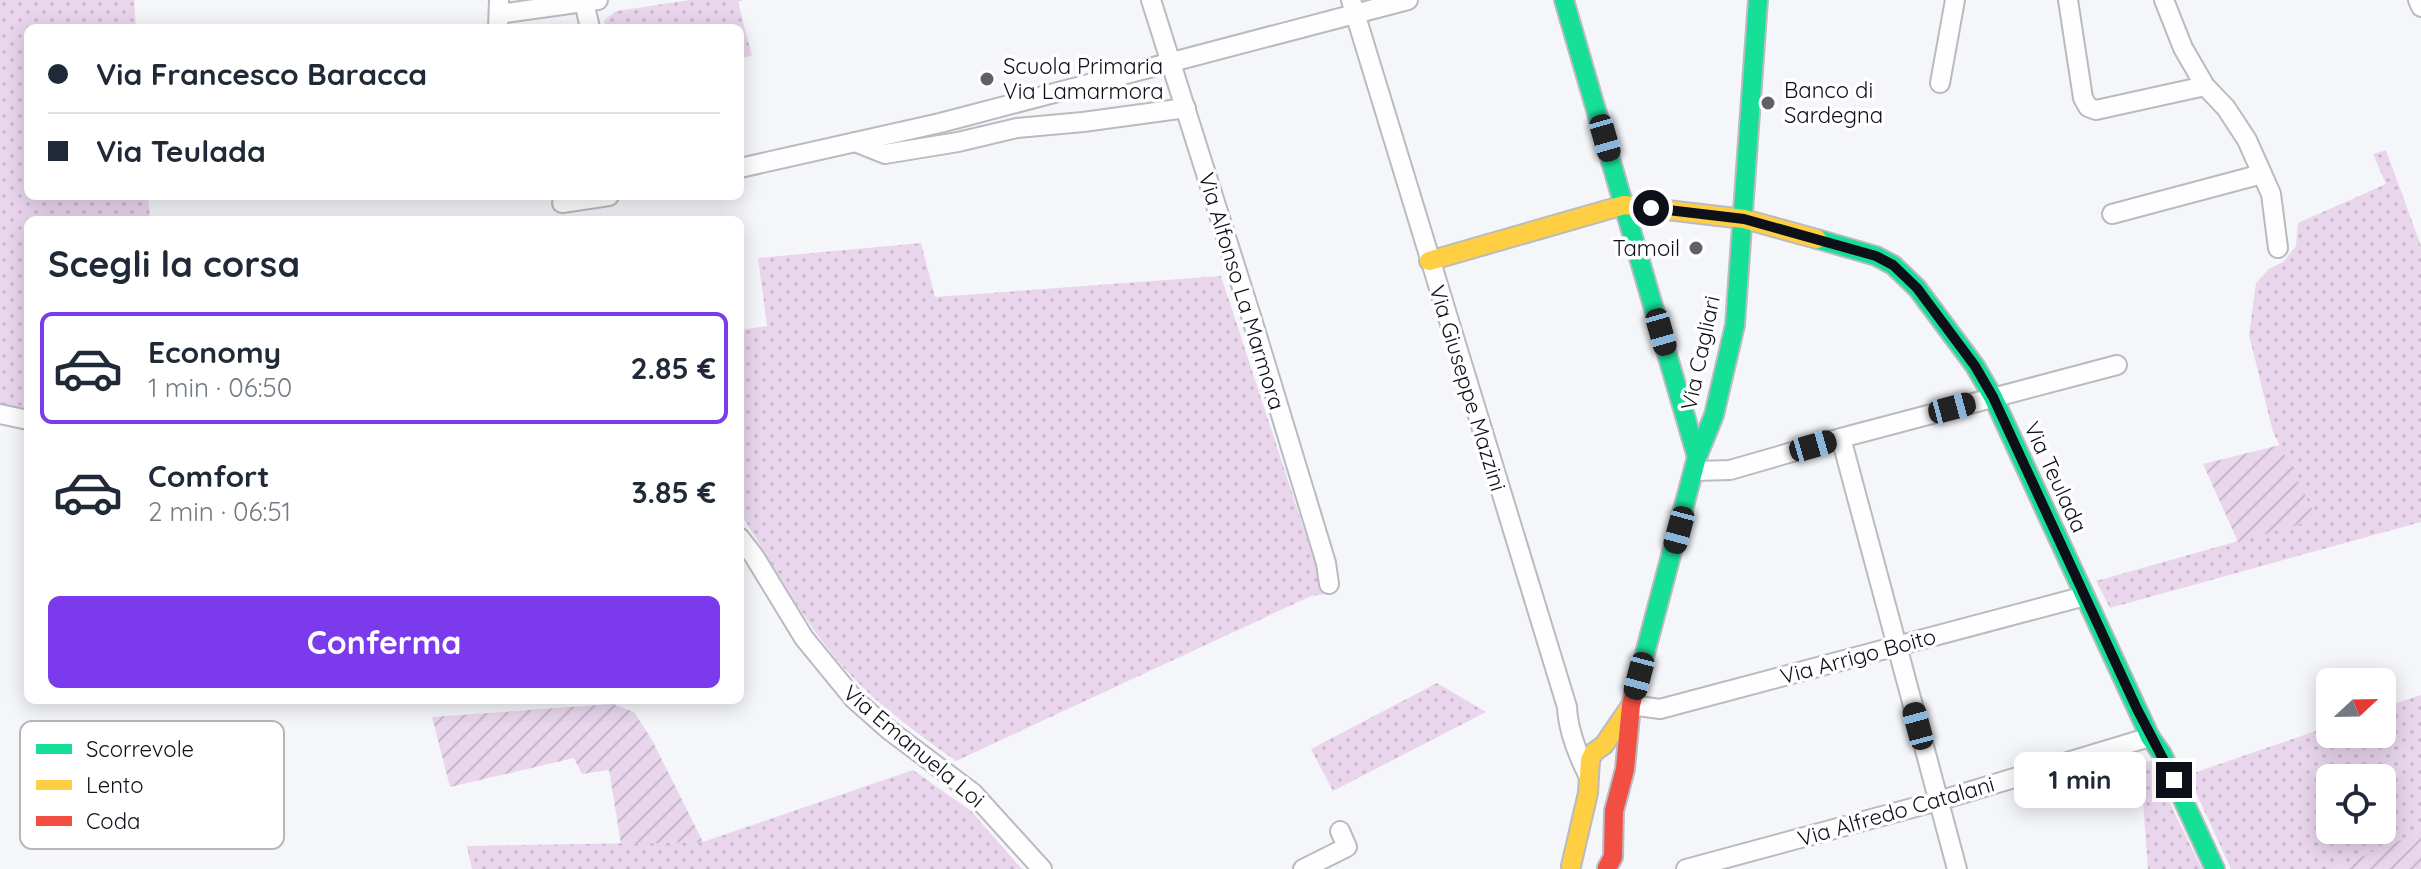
<!DOCTYPE html>
<html lang="it">
<head>
<meta charset="utf-8">
<style>
	:root { --surface:#fff; --page:#f2f2f3; --text:#1f2937; --muted:#747a83; --line:#e0e1e3; --accent:#7c3aed }
	body { margin:0; font-family:Quicksand,sans-serif; background:var(--page); color:var(--text); height:100vh; display:flex; flex-direction:column; font-size:30px; white-space:nowrap }
	* { box-sizing:border-box; margin:0 }
	p { font-size:26px; color:var(--muted) }
	.icon { flex:none; width:44px; height:44px; fill:none; stroke:currentColor; stroke-width:2; stroke-linecap:round; stroke-linejoin:round }
	.map { position:relative; flex:1; overflow:hidden }
	.drawer { position:absolute; left:24px; top:216px; width:720px; height:488px; display:flex; flex-direction:column; background:var(--surface); border-radius:12px; box-shadow:0 4px 20px #0003 }
	.drawer>* { flex:none }
	.hud { position:absolute; left:24px; top:24px; width:720px; height:176px; border-radius:12px; box-shadow:0 4px 20px #0003; display:grid; align-content:center; height:176px; padding:0 24px; background:var(--surface) }
	.needle { width:52px; rotate:68deg }
	.buttons { position:absolute; left:2316px; top:668px; display:grid; gap:16px }
	.buttons a { display:grid; place-items:center; width:80px; height:80px; border-radius:12px; background:var(--surface); box-shadow:0 4px 20px #0003; font-size:40px }
	.end { position:absolute; width:36px; height:36px; margin:-18px; border:10px solid #0e1019; background:#fff; box-shadow:0 0 0 4px #fff }
	.from { border-radius:50% }
	.bubble { position:absolute; height:56px; border-radius:12px; background:var(--surface); box-shadow:0 4px 20px #0003; font-size:26px; font-weight:700; line-height:56px; text-align:center }
	.car { position:absolute; width:24px; height:48px; margin:-24px -12px; border-radius:10px; box-shadow:0 0 6px 2px #0007; background:linear-gradient(#222 24%,#8ab4d8 0 40%,#222 0 76%,#8ab4d8 0 86%,#222 0) }
	.hud b { display:flex; align-items:center; gap:28px; height:76px; font-size:30px }
	.hud b+b { border-top:2px solid var(--line) }
	.hud i { width:20px; height:20px; background:var(--text) }
	ul { padding:0; list-style:none }
	li { display:flex; align-items:center; gap:24px; height:112px; margin:0 16px 12px; padding:0 8px; border:4px solid transparent; border-radius:12px }
	li div { flex:1 }
	li b { display:block; font-size:30px }
	li em { font-style:normal; font-weight:700 }
	li.selected { border-color:var(--accent) }
	li>.icon { width:72px; height:72px; stroke-width:1.5 }
	h2 { padding:0 24px; font-size:36px; line-height:96px }
	.button { display:flex; gap:16px; margin-top:auto; padding:16px 24px }
	.button a { flex:1; height:92px; border-radius:12px; background:var(--accent); color:#fff; font-size:32px; font-weight:700; line-height:92px; text-align:center }
	.map>svg:first-child { display:block }
	.grass { fill:url(#grass-dots); fill-rule:evenodd }
	.garden { fill:url(#garden-furrows) }
	.lines { fill:none; stroke-linecap:round; stroke-linejoin:round }
	.street-casing { stroke:#b9bbc1; stroke-width:22 }
	.fast-casing { stroke:#b9bbc1; stroke-width:22 }
	.slow-casing { stroke:#b9bbc1; stroke-width:22 }
	.jam-casing { stroke:#b9bbc1; stroke-width:22 }
	.street { stroke:#fefefe; stroke-width:18 }
	.fast { stroke:#16e098; stroke-width:18 }
	.slow { stroke:#ffcf43; stroke-width:18 }
	.jam { stroke:#f24e42; stroke-width:18 }
	.route { stroke:#0e1019; stroke-width:10 }
	.poi-dot { fill:#5f6068; stroke:#fff; stroke-width:3 }
	.labels { text-anchor:middle; stroke-width:7; stroke-linejoin:round; paint-order:stroke }
	.poi-label { font-size:22px; fill:#0e1019; stroke:#fff; text-anchor:start }
	.street-label { font-size:22px; fill:#0e1019; stroke:#fff }
	.key { fill:#fff; stroke:#b7b7ba; stroke-width:2 }
	.key-label { font-size:22px; fill:#0e1019 }
</style>
</head>
<body>
<div class="map">
<svg width="2421" height="869" viewBox="0 0 2421 869">
	<defs>
		<pattern id="grass-dots" width="8" height="8" patternUnits="userSpaceOnUse" patternTransform="scale(2)"><rect width="8" height="8" fill="#e9d6ed"/><path d="M2 2h.1M6 6h.1" fill="none" stroke="#c7b7cb" stroke-width="1.8" stroke-linecap="round"/></pattern>
		<pattern id="garden-furrows" width="10" height="10" patternUnits="userSpaceOnUse" patternTransform="scale(2)"><rect width="10" height="10" fill="#e9d6ed"/><path d="M-1 1l2-2M0 10L10 0M9 11l2-2" fill="none" stroke="#c7b7cb"/></pattern>
	</defs>
	<rect width="100%" height="100%" fill="#f5f6fa"/>
	<g class="grass">
		<polygon points="0,0 134,0 136,28 28,28 28,196 148,196 150,220 28,220 28,409 0,404"/>
		<polygon points="690,0 743,0 738,2 752,56 740,58 740,28 606,28 604,21 616,11"/>
		<polygon points="2386,150 2421,246 2421,522 2110,608 2096,581 2316,519 2273,432 2249,335 2256,283 2269,269 2283,262 2296,246 2298,223 2386,184 2373,154"/>
		<path d="M921,243L935,297L1221,276L1325,594L1311,596L956,761C914,731 872,701 838,661C802,619 775,568 746,522L740,517V330L767,326L758,258Z"/>
		<polygon points="1437,683 1486,712 1333,791 1311,749"/>
		<path d="M2421,695V831L2333,869H2231L2188,775L2330,726V734H2382V708ZM2382,778V830H2330V778Z"/>
		<polygon points="2154,760 2174,812 2202,869 2148,869 2140,763"/>
		<polygon points="913,770 971,811 1022,869 472,869 467,846 703,842"/>
	</g>
	<g class="garden">
		<polygon points="2280,445 2317,519 2238,542 2203,464"/>
		<polygon points="613,704 634,712 652,740 703,842 621,844 609,770 582,774 574,758 450,787 432,717"/>
		<polygon points="2421,831 2421,869 2333,869"/>
	</g>
	<g class="lines">
		<g class="street-casing">
			<g id="street">
				<polyline points="1151,0 1251,316 1326,563 1329,584"/>
				<path d="M1351,0L1567,707C1568,730 1578,755 1588,775"/>
				<polyline points="2068,0 2083,98 2088,107 2096,110 2205,86"/>
				<polyline points="2164,0 2183,48 2205,86 2226,108 2247,140 2271,194 2278,248"/>
				<polyline points="2418,0 2421,7"/>
				<polyline points="584,2 590,28"/>
				<polyline points="499,14 598,0"/>
				<polyline points="498,28 499,0"/>
				<polyline points="1940,83 1955,0"/>
				<polyline points="855,142 885,154 958,142 1017,128 1083,122 1186,108"/>
				<polyline points="740,168 940,123 1408,0"/>
				<polyline points="562,203 609,196"/>
				<polyline points="2112,214 2262,174"/>
				<polyline points="0,414 28,420"/>
				<polyline points="1841,438 1957,869"/>
				<polyline points="1695,471 1730,470 1841,438 2117,365"/>
				<polyline points="740,538 754,556 804,638 854,699 889,730 973,793 1042,869"/>
				<polyline points="1631,705 1660,709 2085,596"/>
				<polyline points="1303,869 1347,847 1340,831"/>
				<polyline points="1686,869 1938,801 2150,737"/>
			</g>
		</g>
		<g class="fast-casing">
			<g id="fast">
				<polyline points="1564,0 1697,457"/>
				<polyline points="1817,239 1876,256 1893,265 1917,288 1975,366 1993,397 2150,737 2162,754 2215,869"/>
				<polyline points="1643,661 1697,457 1714,415 1735,325 1758,0"/>
			</g>
		</g>
		<g class="slow-casing">
			<g id="slow">
				<polyline points="1429,261 1624,205 1744,219 1817,239"/>
				<polyline points="1571,866 1588,793 1590,760 1594,752 1604,745 1630,707"/>
			</g>
		</g>
		<g class="jam-casing">
			<polyline id="jam" points="1607,868 1613,857 1614,811 1625,769 1631,705 1643,661"/>
		</g>
		<use href="#street" class="street"/>
		<use href="#fast" class="fast"/>
		<use href="#slow" class="slow"/>
		<use href="#jam" class="jam"/>
	</g>
	<g class="lines">
		<polyline class="route" points="1651,208 1744,219 1876,256 1893,265 1917,288 1975,366 1993,397 2137,709 2174,780"/>
	</g>
	<g class="poi-dot">
		<circle cx="987" cy="79" r="8"/>
		<circle cx="1768" cy="103" r="8"/>
		<circle cx="1696" cy="248" r="8"/>
	</g>
	<g class="labels">
		<g class="poi-label">
			<text x="1003" y="74">Scuola Primaria<tspan x="1003" dy="25">Via Lamarmora</tspan></text>
			<text x="1784" y="98">Banco di<tspan x="1784" dy="25">Sardegna</tspan></text>
			<text x="1680" y="256" text-anchor="end">Tamoil</text>
		</g>
		<g class="street-label">
			<text transform="translate(1242 291) rotate(73)" y="8">Via Alfonso La Marmora</text>
			<text transform="translate(1700 353) rotate(-78)" y="8">Via Cagliari</text>
			<text transform="translate(1468 388) rotate(73)" y="8">Via Giuseppe Mazzini</text>
			<text transform="translate(2056 477) rotate(65)" y="8">Via Teulada</text>
			<text transform="translate(1858 656) rotate(-15)" y="8">Via Arrigo Boito</text>
			<text transform="translate(914 746) rotate(40)" y="8">Via Emanuela Loi</text>
			<text transform="translate(1896 811) rotate(-16)" y="8">Via Alfredo Catalani</text>
		</g>
	</g>
	<rect x="20" y="721" width="264" height="128" rx="12" class="key"/>
	<rect x="36" y="744" width="36" height="10" fill="#16e098"/>
	<rect x="36" y="780" width="36" height="10" fill="#ffcf43"/>
	<rect x="36" y="816" width="36" height="10" fill="#f24e42"/>
	<g class="key-label">
		<text x="86" y="757">Scorrevole</text>
		<text x="86" y="793">Lento</text>
		<text x="86" y="829">Coda</text>
	</g>
</svg>
<div class="buttons">
<a><svg class="needle" viewBox="-14 -14 28 28"><path d="M0-13l5 13h-10z" fill="#e53935"/><path d="M0 13l5-13h-10z" fill="#747a83"/></svg></a>
<a><svg class="icon" aria-label="locate" viewBox="0 0 24 24"><circle cx="12" cy="12" r="6"/><path d="M12 2v4M12 18v4M2 12h4M18 12h4"/></svg></a>
</div>
<i class="end from" style="left:1651px;top:208px"></i>
<i class="end" style="left:2174px;top:780px"></i>
<div class="bubble" style="left:2014px;top:752px;width:132px">1 min</div>
<i class="car" style="left:1605px;top:138px;rotate:164deg"></i>
<i class="car" style="left:1661px;top:332px;rotate:164deg"></i>
<i class="car" style="left:1952px;top:408px;rotate:75deg"></i>
<i class="car" style="left:1813px;top:446px;rotate:74deg"></i>
<i class="car" style="left:1679px;top:530px;rotate:195deg"></i>
<i class="car" style="left:1639px;top:676px;rotate:195deg"></i>
<i class="car" style="left:1918px;top:726px;rotate:345deg"></i>
<div class="hud">
<b><i class="from"></i>Via Francesco Baracca</b>
<b><i></i>Via Teulada</b>
</div>
<section class="drawer">
<h2>Scegli la corsa</h2>
<ul>
<li class="selected"><svg class="icon" aria-label="car" viewBox="0 0 24 24"><path d="M5 17H2v-5l4-1 3-4h7l3 4 3 1v5h-3M9 17h6M6 11h13"/><circle cx="7" cy="17" r="2"/><circle cx="17" cy="17" r="2"/></svg><div><b>Economy</b><p>1 min · 06:50</p></div><em>2.85 €</em></li>
<li><svg class="icon" aria-label="car" viewBox="0 0 24 24"><path d="M5 17H2v-5l4-1 3-4h7l3 4 3 1v5h-3M9 17h6M6 11h13"/><circle cx="7" cy="17" r="2"/><circle cx="17" cy="17" r="2"/></svg><div><b>Comfort</b><p>2 min · 06:51</p></div><em>3.85 €</em></li>
</ul>
<div class="button"><a>Conferma</a></div>
</section>
</div>
</body>
</html>
